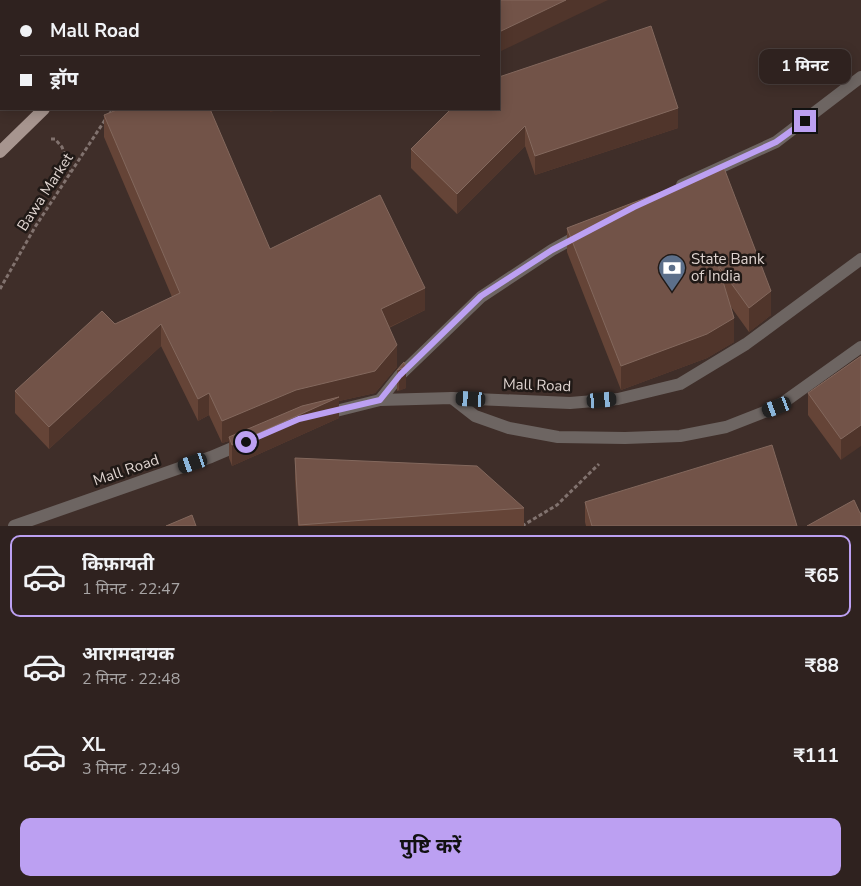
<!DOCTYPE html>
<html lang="hi">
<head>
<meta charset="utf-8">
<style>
	:root { --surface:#2f221f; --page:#372a28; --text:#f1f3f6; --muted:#a7a4a4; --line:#4a3f3d; --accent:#bca0f2 }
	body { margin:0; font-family:"Nunito Sans","Noto Sans Devanagari",sans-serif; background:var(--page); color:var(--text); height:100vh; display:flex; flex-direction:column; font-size:19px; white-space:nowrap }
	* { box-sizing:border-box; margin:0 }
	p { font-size:16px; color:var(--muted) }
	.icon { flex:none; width:28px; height:28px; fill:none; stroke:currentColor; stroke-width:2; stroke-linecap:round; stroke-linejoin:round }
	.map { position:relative; height:526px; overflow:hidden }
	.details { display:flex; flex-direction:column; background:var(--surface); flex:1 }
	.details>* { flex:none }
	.guide { position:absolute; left:0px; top:0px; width:500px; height:110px; box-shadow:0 2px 12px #0003,0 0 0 1px var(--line); display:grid; align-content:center; height:110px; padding:0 20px; background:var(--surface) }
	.end { position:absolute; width:22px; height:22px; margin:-11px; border:6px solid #bca0f2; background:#111; box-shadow:0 0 0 2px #111 }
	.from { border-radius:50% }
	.bubble { position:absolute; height:35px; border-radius:10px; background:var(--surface); box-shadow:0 2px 12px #0003,0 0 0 1px var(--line); font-size:16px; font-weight:700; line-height:35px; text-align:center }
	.car { position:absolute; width:15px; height:30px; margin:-15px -8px; border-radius:6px; box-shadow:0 0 4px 1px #0007; background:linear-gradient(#222 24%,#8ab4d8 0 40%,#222 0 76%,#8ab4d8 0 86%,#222 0) }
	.guide b { display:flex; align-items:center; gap:18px; height:48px; font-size:19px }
	.guide b+b { border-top:1px solid var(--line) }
	.guide i { width:12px; height:12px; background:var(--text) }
	ul { padding:9px 0 0; list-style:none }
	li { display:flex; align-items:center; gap:15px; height:82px; margin:0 10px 8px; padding:0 10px; border:2px solid transparent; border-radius:10px }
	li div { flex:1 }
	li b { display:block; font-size:19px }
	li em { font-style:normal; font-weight:700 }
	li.on { border-color:var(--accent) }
	li>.icon { width:45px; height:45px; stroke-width:1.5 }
	.cta { display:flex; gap:10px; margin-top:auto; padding:10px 20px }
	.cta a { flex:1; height:58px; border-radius:10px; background:var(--accent); color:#111; font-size:20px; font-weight:700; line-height:58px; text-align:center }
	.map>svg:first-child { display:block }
	.forest { fill:#47654a }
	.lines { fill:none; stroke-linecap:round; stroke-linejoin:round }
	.path { stroke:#81726e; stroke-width:3; stroke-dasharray:4 2.5; stroke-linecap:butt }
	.street { stroke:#6d6562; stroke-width:12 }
	.primary { stroke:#a7958f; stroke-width:12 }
	.wall { fill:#654437 }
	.shaded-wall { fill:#50352b }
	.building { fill:#725348; stroke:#83685d }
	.route { stroke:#bca0f2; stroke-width:6 }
	.labels { text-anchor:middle; stroke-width:5; stroke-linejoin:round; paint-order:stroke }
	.street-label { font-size:15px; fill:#dfd4d0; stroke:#201916 }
	.poi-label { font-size:15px; fill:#dfd4d0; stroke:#201916; text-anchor:start }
</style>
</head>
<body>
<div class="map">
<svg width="861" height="526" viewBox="0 0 861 526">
	<rect width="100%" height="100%" fill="#3f2e29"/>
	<polygon class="forest" points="0,0 65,0 1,1 0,71"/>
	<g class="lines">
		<g class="path">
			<polyline points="292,1 294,0"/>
			<polyline points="109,115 113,109"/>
			<polyline points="51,139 55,139 62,147 71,172"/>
			<polyline points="0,289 35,227 105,120"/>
			<polyline points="522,526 557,505 599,464"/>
		</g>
		<g class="street">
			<polyline points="0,82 1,81"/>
			<polyline points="682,185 776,142 861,77"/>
			<polyline points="452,398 475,416 509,428 558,437 625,438 680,436 726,427 777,407 861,347"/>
			<polyline points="380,400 400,375 481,297 552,250 581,234"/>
			<polyline points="324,414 380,400 452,398 570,403 618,399 680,384 746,344 861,259"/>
			<polyline points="14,526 211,457 244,443"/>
		</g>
		<g class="primary">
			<polyline points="220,1 223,0"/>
			<polyline points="0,152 44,109"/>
		</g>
	</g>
	<g class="wall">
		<polygon points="651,26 678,128 535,175 525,146 457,214 411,168 411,149"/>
		<polygon points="104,115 270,249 425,310 389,328 397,367 375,393 339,401 339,418 232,466 229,458 229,441 222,443 209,415 198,421 161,346 49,449 15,413 15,391 115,324 172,297 104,137"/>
		<polygon points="724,168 771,315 749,332 731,307 734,342 707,358 621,390 567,252 567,228"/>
		<polygon points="861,356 841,460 808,415 808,393"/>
		<polygon points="404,362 406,388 397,391 397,370"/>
		<polygon points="295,458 524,508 524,526 298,526 295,479"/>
		<polygon points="585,502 797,526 586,526 585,522"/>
	</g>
	<g class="shaded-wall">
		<polygon points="566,0 608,0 499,52 499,32"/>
		<polygon points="678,108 678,128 535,175 535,156"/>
		<polygon points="270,109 282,109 270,112"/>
		<polygon points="525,126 525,146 457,214 457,194"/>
		<polygon points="425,288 425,310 381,331 381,309"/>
		<polygon points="771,291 771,315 749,332 749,308"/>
		<polygon points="734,318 734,342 707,358 621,390 621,366"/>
		<polygon points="161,324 161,346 49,449 49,427"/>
		<polygon points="397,345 397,367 375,393 339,401 339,418 232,466 232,445 229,437 229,441 222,443 222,421"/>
		<polygon points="406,367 406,388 399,391 399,370"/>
		<polygon points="209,393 209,415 198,421 198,399"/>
		<polygon points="861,425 861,446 841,460 841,439"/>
	</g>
	<g class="building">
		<polygon points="358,0 566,0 499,32 499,1 354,1"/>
		<polygon points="651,26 678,108 535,156 525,126 457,194 411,149 451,109 499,109 499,77"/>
		<polygon points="119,109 210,109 270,249 380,195 425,288 381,309 397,345 375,371 296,390 222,421 209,393 198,399 161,324 49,427 15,391 102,311 115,324 180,293 104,115"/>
		<polygon points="724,168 771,291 749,308 718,265 734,318 707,334 621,366 567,228"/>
		<polygon points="861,356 861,425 841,439 808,393"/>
		<polygon points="404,362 406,367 397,370"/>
		<polygon points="339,397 232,445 229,437 302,406"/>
		<polygon points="772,445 797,526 592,526 585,502"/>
		<polygon points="295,458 477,466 524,508 299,525"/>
		<polygon points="854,500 860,513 861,513 861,526 807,526"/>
		<polygon points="192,515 196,526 166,526"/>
	</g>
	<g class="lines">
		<polyline class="route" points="246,442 299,419 380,400 400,375 481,296 552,250 634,207 776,142 805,121"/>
	</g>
	<defs>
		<g id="bank-pin" transform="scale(1.4375)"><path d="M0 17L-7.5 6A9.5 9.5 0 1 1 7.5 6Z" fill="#5c6f8a" stroke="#201916"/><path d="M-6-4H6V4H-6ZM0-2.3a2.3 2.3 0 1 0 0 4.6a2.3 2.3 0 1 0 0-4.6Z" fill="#fff"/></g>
	</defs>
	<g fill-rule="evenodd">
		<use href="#bank-pin" x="672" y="268"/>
	</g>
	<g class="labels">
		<g class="street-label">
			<text transform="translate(45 192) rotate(-57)" y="5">Bawa Market</text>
			<text transform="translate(537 385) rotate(2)" y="5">Mall Road</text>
			<text transform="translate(126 470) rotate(-19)" y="5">Mall Road</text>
		</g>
		<g class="poi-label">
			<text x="691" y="264">State Bank<tspan x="691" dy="17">of India</tspan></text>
		</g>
	</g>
</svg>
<i class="end from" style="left:246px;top:442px"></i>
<i class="end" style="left:805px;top:121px"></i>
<div class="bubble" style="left:759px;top:49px;width:92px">1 मिनट</div>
<i class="car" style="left:471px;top:399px;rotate:273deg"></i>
<i class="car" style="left:602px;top:400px;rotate:85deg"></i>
<i class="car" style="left:777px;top:407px;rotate:249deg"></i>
<i class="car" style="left:193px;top:463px;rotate:251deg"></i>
<div class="guide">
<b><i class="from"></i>Mall Road</b>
<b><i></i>ड्रॉप</b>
</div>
</div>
<section class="details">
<ul>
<li class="on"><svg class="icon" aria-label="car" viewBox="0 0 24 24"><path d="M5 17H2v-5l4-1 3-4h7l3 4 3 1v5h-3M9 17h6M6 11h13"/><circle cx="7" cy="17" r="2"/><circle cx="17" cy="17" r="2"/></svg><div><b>किफ़ायती</b><p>1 मिनट · 22:47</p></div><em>₹65</em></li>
<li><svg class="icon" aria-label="car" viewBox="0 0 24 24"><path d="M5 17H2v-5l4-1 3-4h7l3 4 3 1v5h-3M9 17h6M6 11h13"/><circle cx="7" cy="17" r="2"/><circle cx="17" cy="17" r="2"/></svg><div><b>आरामदायक</b><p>2 मिनट · 22:48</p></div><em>₹88</em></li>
<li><svg class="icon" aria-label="car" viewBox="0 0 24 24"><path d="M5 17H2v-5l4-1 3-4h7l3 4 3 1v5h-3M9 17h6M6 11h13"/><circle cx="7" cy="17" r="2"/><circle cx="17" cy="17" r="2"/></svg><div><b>XL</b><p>3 मिनट · 22:49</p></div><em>₹111</em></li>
</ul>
<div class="cta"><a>पुष्टि करें</a></div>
</section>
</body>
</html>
